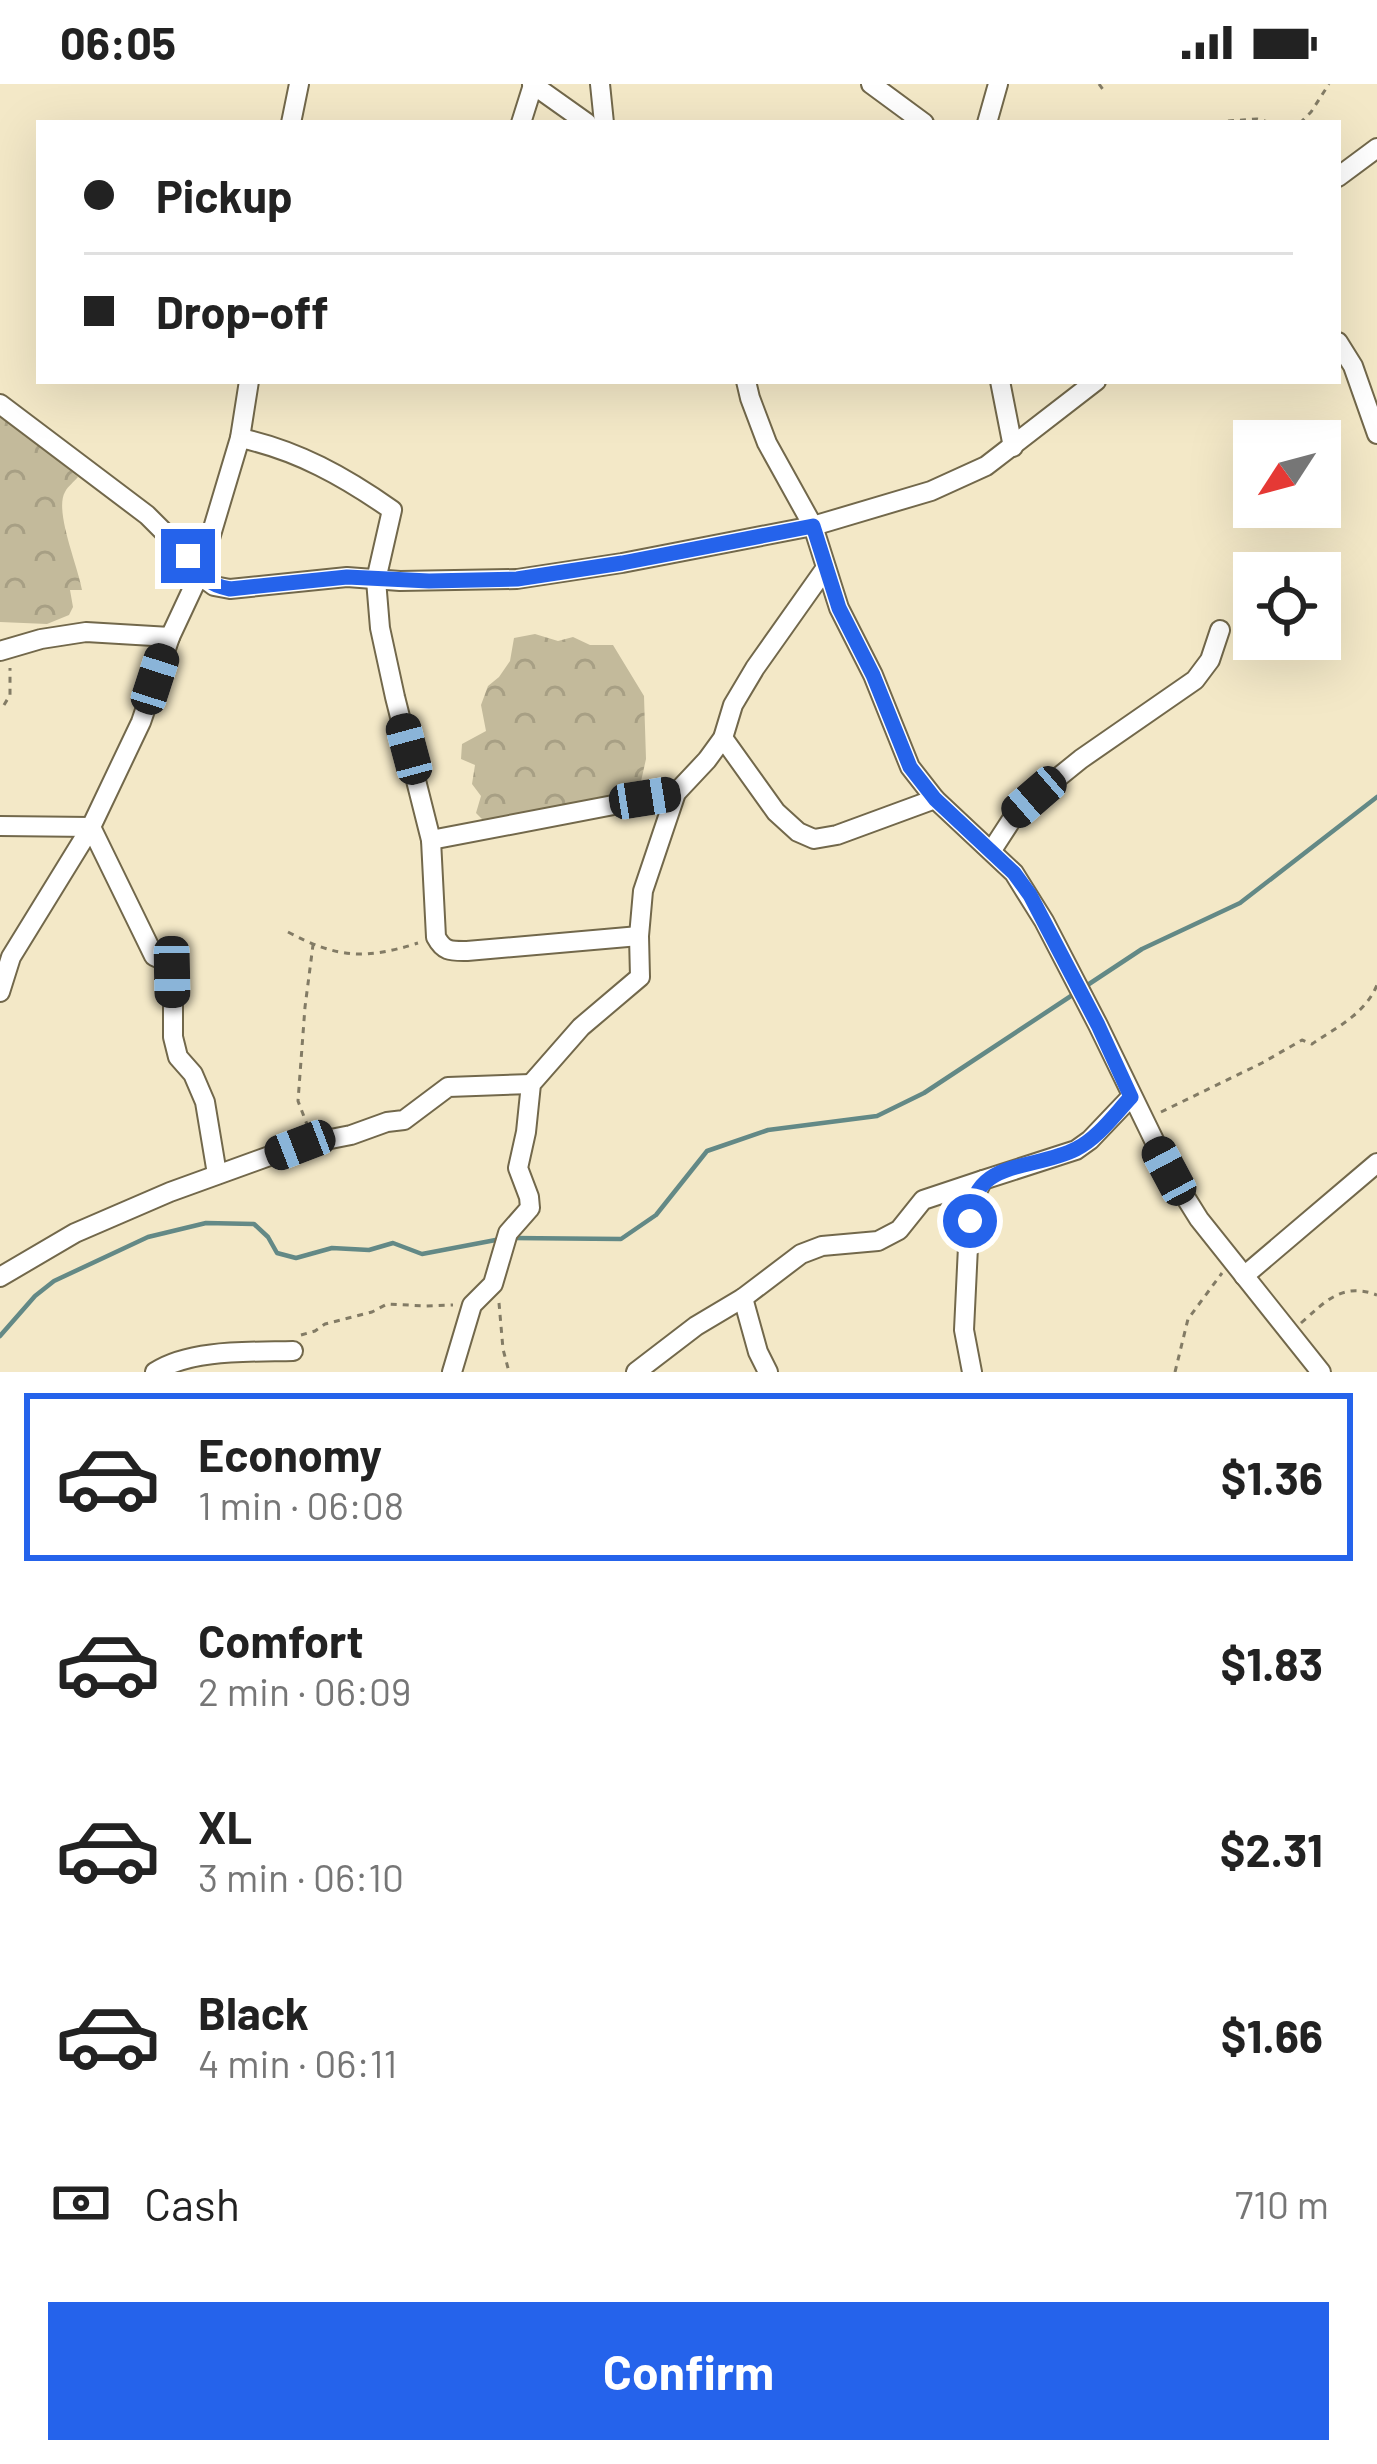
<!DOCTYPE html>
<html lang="en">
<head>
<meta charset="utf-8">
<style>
	:root { --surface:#fff; --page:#f6f6f6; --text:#222; --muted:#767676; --line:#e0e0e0; --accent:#2563eb }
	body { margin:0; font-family:Barlow,sans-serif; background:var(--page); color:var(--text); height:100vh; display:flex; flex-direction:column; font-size:45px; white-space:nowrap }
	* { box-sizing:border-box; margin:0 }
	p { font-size:39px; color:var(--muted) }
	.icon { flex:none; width:66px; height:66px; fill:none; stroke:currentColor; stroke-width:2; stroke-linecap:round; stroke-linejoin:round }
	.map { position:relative; height:1288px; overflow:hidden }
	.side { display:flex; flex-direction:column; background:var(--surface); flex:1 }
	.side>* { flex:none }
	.top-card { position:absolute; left:36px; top:36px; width:1305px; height:264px; border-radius:0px; box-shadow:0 12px 48px #0002; display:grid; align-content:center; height:264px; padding:0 48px; background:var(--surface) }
	.needle { width:78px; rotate:234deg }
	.tools { position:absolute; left:1233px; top:336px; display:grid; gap:24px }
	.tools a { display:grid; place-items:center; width:108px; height:108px; border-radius:0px; background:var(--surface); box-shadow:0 12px 48px #0002; font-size:60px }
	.end { position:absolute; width:54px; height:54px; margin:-27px; border:15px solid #2563eb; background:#fff; box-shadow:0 0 0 6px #fff }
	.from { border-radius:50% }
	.car { position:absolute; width:36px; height:72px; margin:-36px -18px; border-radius:15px; box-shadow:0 0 9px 3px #0007; background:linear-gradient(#222 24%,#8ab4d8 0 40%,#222 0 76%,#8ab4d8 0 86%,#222 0) }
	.top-card b { display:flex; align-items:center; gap:42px; height:114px; font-size:45px }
	.top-card b+b { border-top:3px solid var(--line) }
	.top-card i { width:30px; height:30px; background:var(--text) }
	ul { padding:21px 0 0; list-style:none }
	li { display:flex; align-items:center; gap:36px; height:168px; margin:0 24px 18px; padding:0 24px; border:6px solid transparent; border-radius:0px }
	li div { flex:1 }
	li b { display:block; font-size:45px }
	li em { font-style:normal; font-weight:700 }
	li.active { border-color:var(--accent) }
	li>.icon { width:108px; height:108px; stroke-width:1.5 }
	.pay { display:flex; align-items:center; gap:30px; height:132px; padding:0 48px; font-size:45px }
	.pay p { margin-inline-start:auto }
	.cta { display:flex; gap:24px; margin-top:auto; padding:24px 48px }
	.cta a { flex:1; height:138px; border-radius:0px; background:var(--accent); color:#fff; font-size:48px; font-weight:700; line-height:138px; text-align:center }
	.status { display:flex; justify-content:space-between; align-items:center; height:84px; padding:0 60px; background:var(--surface); direction:ltr }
	.status svg { height:33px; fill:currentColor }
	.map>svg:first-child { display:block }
	.park { fill:url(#park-crowns) }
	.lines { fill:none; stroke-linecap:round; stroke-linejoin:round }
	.stream { stroke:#638986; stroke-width:4.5 }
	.minor-casing { stroke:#72684b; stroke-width:22 }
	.path { stroke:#827b65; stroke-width:3; stroke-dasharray:6 6; stroke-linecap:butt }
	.minor { stroke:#fff; stroke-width:18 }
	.route { stroke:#2563eb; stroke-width:15 }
</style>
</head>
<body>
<div class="status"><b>06:05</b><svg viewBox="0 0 49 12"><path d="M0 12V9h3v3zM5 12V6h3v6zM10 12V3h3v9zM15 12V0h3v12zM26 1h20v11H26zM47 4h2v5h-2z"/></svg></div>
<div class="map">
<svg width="1377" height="1288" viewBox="0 0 1377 1288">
	<defs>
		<pattern id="park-crowns" width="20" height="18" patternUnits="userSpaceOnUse" patternTransform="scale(3)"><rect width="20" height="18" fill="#c3ba9b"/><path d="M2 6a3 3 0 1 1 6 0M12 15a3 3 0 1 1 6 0" fill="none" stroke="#a79f84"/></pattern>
	</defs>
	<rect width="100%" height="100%" fill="#f3e8c7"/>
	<g class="park">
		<path d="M0,329L78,393C74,398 68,402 65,408C54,427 78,482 82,506H70L73,523L69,531L47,540L0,538Z"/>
		<polygon points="535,550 558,557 573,553 590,561 613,561 644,612 646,675 638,711 487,740 476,729 481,712 472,700 475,681 461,675 462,660 486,647 481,621 488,602 499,593 510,577 514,554"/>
	</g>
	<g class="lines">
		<g class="stream">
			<polyline points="1086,902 1142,865 1240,819 1377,713"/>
			<polyline points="512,1154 621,1155 656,1131 707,1067 768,1046 877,1032 924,1009 1077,908"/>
			<polyline points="0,1252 35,1212 54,1197 148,1153 206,1139 254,1140 268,1153 277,1169 296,1174 332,1164 369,1166 393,1159 422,1170 501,1155"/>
		</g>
		<g class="minor-casing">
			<g id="minor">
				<polyline points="532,0 587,39"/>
				<polyline points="600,0 604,39"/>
				<polyline points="871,0 924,39"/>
				<polyline points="291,39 299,0"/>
				<polyline points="521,39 533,1"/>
				<polyline points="987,39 998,0"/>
				<polyline points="1338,93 1377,64"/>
				<polyline points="1338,258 1353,282 1377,350"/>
				<polyline points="746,297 750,314 767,359 813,442 839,524 873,591 910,683 935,715 1014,789 1044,837 1098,941 1169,1087 1199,1135 1321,1288"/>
				<polyline points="1000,297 1013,363"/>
				<polyline points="0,320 147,431 188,472 199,491 214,502 230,505 347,493 400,497 517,495 622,479 813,442 931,407 986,382 1096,297"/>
				<path d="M240,354C297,366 345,393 392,426L376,496L380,544L395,613L431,756L436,853C444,868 451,867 467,867L639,852"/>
				<polyline points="0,567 41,555 86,548 170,553"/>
				<polyline points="723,654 776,728 798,748 814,755 837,751 935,715"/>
				<polyline points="0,742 91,743 154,872 167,878 173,888 173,953 178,973 193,990 205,1018 217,1090"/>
				<polyline points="431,756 676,709"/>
				<polyline points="992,766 1016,729 1034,713 1081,675 1195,596 1210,576 1220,546"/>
				<polyline points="0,908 11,873 91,743 141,638 170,553 199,491 240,354 249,297"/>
				<polyline points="1244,1192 1377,1079"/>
				<polyline points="0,1193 75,1149 170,1108 300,1061 351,1051 387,1038 404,1036 448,1003 531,1000"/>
				<polyline points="743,1214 758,1268 768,1288"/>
				<path d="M155,1288C190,1265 251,1268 293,1267"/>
				<polyline points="452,1288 472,1221 493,1200 508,1149 530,1124 529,1113 518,1084 526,1048 531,1000 581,943 640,893 639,852 643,807 676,709 707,676 723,654 733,621 755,584 825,485"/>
				<polyline points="636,1288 696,1242 743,1214 801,1170 822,1162 878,1157 899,1146 923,1116 983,1096"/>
				<polyline points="972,1288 964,1246 970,1121 983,1096 1076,1066 1090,1056 1131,1013"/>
			</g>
		</g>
		<g class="path">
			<polyline points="1099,0 1104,7"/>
			<polyline points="1228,37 1257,35 1272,39"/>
			<polyline points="1300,39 1311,28 1329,0"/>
			<polyline points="4,621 10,611 10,584"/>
			<path d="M288,848C337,874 365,876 418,859"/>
			<path d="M1161,1028L1262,979L1302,956L1312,960C1337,943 1365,930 1377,901"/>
			<polyline points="308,1043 298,1017 305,923 313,861"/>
			<polyline points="499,1219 503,1265 509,1288"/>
			<path d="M1301,1239C1326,1217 1342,1198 1377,1211"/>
			<polyline points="301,1251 315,1247 325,1240 372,1228 387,1220 426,1222 453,1221"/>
			<polyline points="1175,1288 1188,1235 1222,1189"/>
		</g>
		<use href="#minor" class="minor"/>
	</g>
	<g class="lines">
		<path class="route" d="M188,472C199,491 208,501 230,505L347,493L429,497L517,495L622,479L813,442L839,524L873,591L910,683L935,715L1014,789L1030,811L1098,941L1131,1013C1115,1030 1098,1054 1076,1065C1033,1087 972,1074 970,1137"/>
	</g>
</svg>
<div class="tools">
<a><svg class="needle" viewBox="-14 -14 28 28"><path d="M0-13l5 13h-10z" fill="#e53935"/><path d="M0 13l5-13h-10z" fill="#767676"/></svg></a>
<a><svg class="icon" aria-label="locate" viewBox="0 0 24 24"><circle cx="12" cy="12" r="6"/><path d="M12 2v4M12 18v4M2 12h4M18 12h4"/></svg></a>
</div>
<i class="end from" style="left:970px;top:1137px"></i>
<i class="end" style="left:188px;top:472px"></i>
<i class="car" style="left:155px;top:595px;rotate:18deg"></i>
<i class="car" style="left:409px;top:665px;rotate:345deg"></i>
<i class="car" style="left:1034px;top:713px;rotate:229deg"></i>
<i class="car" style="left:645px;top:714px;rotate:81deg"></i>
<i class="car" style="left:172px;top:888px;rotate:179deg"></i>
<i class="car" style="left:300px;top:1061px;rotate:249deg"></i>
<i class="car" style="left:1169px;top:1087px;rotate:332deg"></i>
<div class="top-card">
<b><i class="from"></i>Pickup</b>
<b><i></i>Drop-off</b>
</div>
</div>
<section class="side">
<ul>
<li class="active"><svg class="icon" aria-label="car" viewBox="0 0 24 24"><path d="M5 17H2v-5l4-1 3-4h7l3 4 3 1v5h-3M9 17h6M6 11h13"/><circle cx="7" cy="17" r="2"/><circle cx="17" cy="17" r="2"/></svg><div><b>Economy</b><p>1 min · 06:08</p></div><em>$1.36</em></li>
<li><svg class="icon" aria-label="car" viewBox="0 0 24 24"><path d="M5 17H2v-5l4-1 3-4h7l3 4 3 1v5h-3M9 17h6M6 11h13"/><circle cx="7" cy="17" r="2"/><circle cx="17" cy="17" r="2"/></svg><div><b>Comfort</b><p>2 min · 06:09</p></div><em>$1.83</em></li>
<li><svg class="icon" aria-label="car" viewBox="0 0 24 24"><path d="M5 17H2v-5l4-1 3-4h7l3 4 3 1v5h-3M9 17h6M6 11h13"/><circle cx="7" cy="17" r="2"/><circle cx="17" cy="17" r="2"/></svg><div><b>XL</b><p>3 min · 06:10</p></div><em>$2.31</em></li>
<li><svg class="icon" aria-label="car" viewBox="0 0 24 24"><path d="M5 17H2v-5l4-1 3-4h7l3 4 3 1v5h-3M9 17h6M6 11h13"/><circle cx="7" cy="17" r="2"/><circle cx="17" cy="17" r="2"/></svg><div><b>Black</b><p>4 min · 06:11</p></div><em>$1.66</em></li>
</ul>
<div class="pay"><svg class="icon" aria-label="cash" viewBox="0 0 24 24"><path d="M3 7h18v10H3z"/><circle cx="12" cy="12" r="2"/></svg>Cash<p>710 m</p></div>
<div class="cta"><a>Confirm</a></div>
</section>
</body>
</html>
